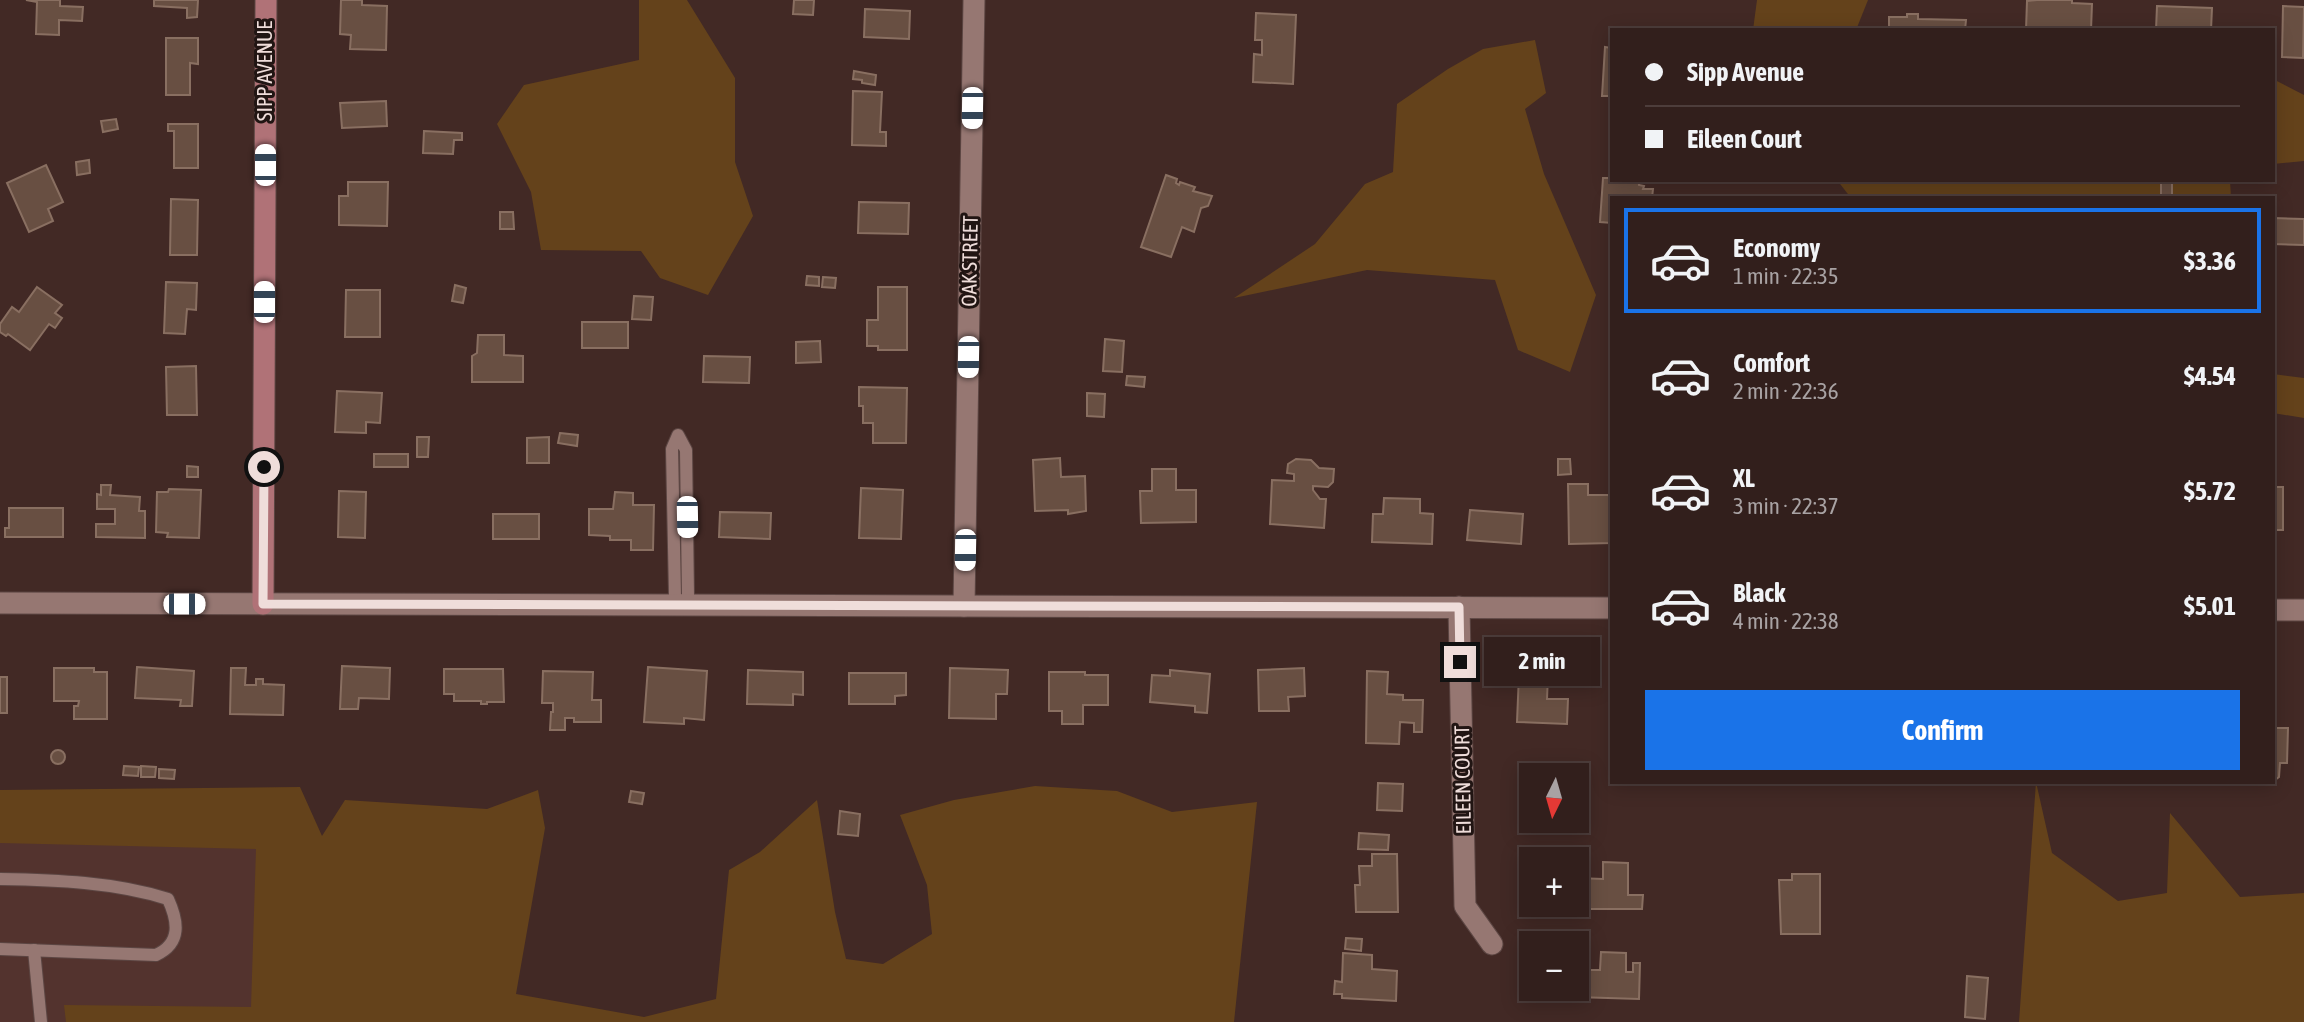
<!DOCTYPE html>
<html lang="en">
<head>
<meta charset="utf-8">
<style>
	:root { --surface:#321f1c; --page:#3a2725; --text:#f1f3f6; --muted:#a8a2a3; --line:#4d3d3b; --accent:#1a73e8 }
	body { margin:0; font-family:"Asap Condensed",sans-serif; background:var(--page); color:var(--text); height:100vh; display:flex; flex-direction:column; font-size:26px; white-space:nowrap }
	* { box-sizing:border-box; margin:0 }
	p { font-size:23px; color:var(--muted) }
	.icon { flex:none; width:38px; height:38px; fill:none; stroke:currentColor; stroke-width:2; stroke-linecap:round; stroke-linejoin:round }
	.map { position:relative; flex:1; overflow:hidden }
	.sheet { position:absolute; left:1610px; top:196px; width:665px; height:588px; display:flex; flex-direction:column; background:var(--surface); border-radius:0px; box-shadow:0 4px 18px #0003,0 0 0 2px var(--line) }
	.sheet>* { flex:none }
	.banner { position:absolute; left:1610px; top:28px; width:665px; height:154px; border-radius:0px; box-shadow:0 4px 18px #0003,0 0 0 2px var(--line); display:grid; align-content:center; height:154px; padding:0 35px; background:var(--surface) }
	.needle { width:46px; rotate:185deg }
	.controls { position:absolute; left:1519px; top:763px; display:grid; gap:14px }
	.controls a { display:grid; place-items:center; width:70px; height:70px; border-radius:0px; background:var(--surface); box-shadow:0 4px 18px #0003,0 0 0 2px var(--line); font-size:35px }
	.end { position:absolute; width:32px; height:32px; margin:-16px; border:9px solid #efddda; background:#111; box-shadow:0 0 0 4px #111 }
	.from { border-radius:50% }
	.bubble { position:absolute; height:49px; border-radius:0px; background:var(--surface); box-shadow:0 4px 18px #0003,0 0 0 2px var(--line); font-size:23px; font-weight:700; line-height:49px; text-align:center }
	.car { position:absolute; width:21px; height:42px; margin:-21px -10px; border-radius:9px; box-shadow:0 0 5px 2px #0007; background:linear-gradient(#fff 24%,#345 0 40%,#fff 0 76%,#345 0 86%,#fff 0) }
	.banner b { display:flex; align-items:center; gap:24px; height:66px; font-size:26px }
	.banner b+b { border-top:2px solid var(--line) }
	.banner i { width:18px; height:18px; background:var(--text) }
	ul { padding:12px 0 0; list-style:none }
	li { display:flex; align-items:center; gap:21px; height:105px; margin:0 14px 10px; padding:0 21px; border:4px solid transparent; border-radius:0px }
	li div { flex:1 }
	li b { display:block; font-size:26px }
	li em { font-style:normal; font-weight:700 }
	li.selected { border-color:var(--accent) }
	li>.icon { width:63px; height:63px; stroke-width:1.5 }
	.button { display:flex; gap:14px; margin-top:auto; padding:14px 35px }
	.button a { flex:1; height:80px; border-radius:0px; background:var(--accent); color:#fff; font-size:28px; font-weight:700; line-height:80px; text-align:center }
	.map>svg:first-child { display:block }
	.built { fill:#53332e }
	.green { fill:#64421b }
	.building { fill:#684f42; stroke:#896f61; stroke-width:2 }
	.lines { fill:none; stroke-linecap:round; stroke-linejoin:round }
	.lane-casing { stroke:#5c4643; stroke-width:14 }
	.street-casing { stroke:#5c4643; stroke-width:23 }
	.secondary-casing { stroke:#5c4643; stroke-width:23 }
	.lane { stroke:#967772; stroke-width:12 }
	.street { stroke:#967772; stroke-width:21 }
	.secondary { stroke:#b07277; stroke-width:21 }
	.route { stroke:#efddda; stroke-width:9 }
	.labels { text-anchor:middle; stroke-width:6; stroke-linejoin:round; paint-order:stroke }
	.street-label { font-size:21px; fill:#efddda; stroke:#211513 }
</style>
</head>
<body>
<div class="map">
<svg width="2304" height="1022" viewBox="0 0 2304 1022">
	<rect width="100%" height="100%" fill="#422925"/>
	<polygon class="built" points="0,831 283,832 279,1022 0,1022"/>
	<g class="green">
		<polygon points="639,0 687,0 735,78 735,162 753,216 708,295 660,278 641,251 541,250 531,192 497,124 524,85 639,60"/>
		<polygon points="1757,0 1868,0 1856,30 1753,30"/>
		<polygon points="1535,40 1546,93 1525,109 1544,174 1596,295 1570,372 1518,350 1495,280 1367,270 1234,298 1315,244 1365,184 1393,172 1397,104 1448,69 1483,49"/>
		<polygon points="2273,79 2304,95 2304,161 2273,164"/>
		<polygon points="1837,180 2230,180 2231,198 1851,198"/>
		<polygon points="2273,374 2304,378 2304,418 2273,413"/>
		<polygon points="2036,782 2052,853 2118,901 2167,893 2170,813 2240,897 2304,893 2304,1022 2019,1022"/>
		<polygon points="1035,786 1117,791 1172,812 1257,802 1234,1022 66,1022 64,1005 251,1007 256,849 0,843 0,790 300,787 322,836 345,800 487,809 538,790 545,828 516,994 644,1017 716,999 729,870 760,852 817,800 835,912 846,959 883,964 932,934 927,885 900,815 954,800"/>
	</g>
	<g class="building">
		<polygon points="26,0 60,0 60,6 83,7 82,21 59,20 59,35 36,34 37,2"/>
		<polygon points="154,0 198,0 197,17 187,18 187,8 154,6"/>
		<polygon points="341,0 362,0 362,5 387,6 386,50 350,49 351,35 340,34"/>
		<polygon points="794,0 814,0 813,15 793,14"/>
		<polygon points="2037,0 2072,0 2072,3 2092,4 2091,30 2026,30 2027,1"/>
		<polygon points="2157,6 2212,8 2211,30 2156,30"/>
		<polygon points="2283,6 2304,7 2303,58 2282,57"/>
		<polygon points="865,9 910,11 909,39 864,37"/>
		<polygon points="1256,13 1296,15 1293,84 1253,82 1254,54 1262,55 1262,40 1255,40"/>
		<polygon points="1907,14 1918,14 1918,19 1966,20 1965,30 1889,30 1889,17 1907,17"/>
		<polygon points="166,38 198,38 198,64 190,63 190,95 166,95"/>
		<polygon points="1605,47 1612,48 1612,96 1602,96"/>
		<polygon points="854,71 876,75 875,85 862,83 862,80 853,79"/>
		<polygon points="853,91 882,92 880,132 886,132 886,146 852,145"/>
		<polygon points="386,101 387,126 342,128 340,103"/>
		<polygon points="116,119 118,129 103,132 101,121"/>
		<polygon points="168,124 198,124 198,168 174,168 174,131 168,131"/>
		<polygon points="424,131 462,133 462,140 454,140 453,154 423,153"/>
		<polygon points="89,160 90,173 77,175 76,162"/>
		<polygon points="46,165 63,202 48,209 53,221 29,232 7,183"/>
		<polygon points="1166,175 1177,179 1176,183 1179,185 1180,182 1195,187 1193,191 1212,196 1208,206 1201,208 1194,232 1182,227 1171,257 1141,247"/>
		<polygon points="1603,178 1612,178 1612,180 1639,180 1639,185 1644,186 1643,189 1653,189 1652,198 1612,198 1612,223 1600,222"/>
		<rect x="2161" y="180" width="11" height="18"/>
		<polygon points="348,182 388,182 387,226 339,225 339,196 348,196"/>
		<polygon points="171,199 198,200 197,255 170,255"/>
		<polygon points="859,202 909,203 908,234 858,233"/>
		<polygon points="500,212 513,212 514,229 500,229"/>
		<polygon points="2274,218 2304,219 2304,245 2273,244"/>
		<polygon points="807,276 819,277 819,286 806,285"/>
		<polygon points="823,277 836,278 835,288 822,287"/>
		<polygon points="166,282 197,283 196,310 187,309 185,334 164,333"/>
		<polygon points="455,285 466,288 463,303 452,301"/>
		<polygon points="37,287 62,305 55,313 62,318 55,328 49,324 30,350 8,334 6,336 0,332 0,324 12,307 19,312"/>
		<polygon points="878,287 907,287 907,350 878,350 878,346 867,346 867,320 878,320"/>
		<polygon points="346,290 380,290 380,337 345,337"/>
		<polygon points="634,296 653,297 651,320 632,319"/>
		<rect x="582" y="322" width="46" height="26"/>
		<polygon points="478,335 504,335 504,355 523,356 523,382 472,382 472,356 477,353"/>
		<polygon points="1105,339 1124,341 1122,372 1103,371"/>
		<polygon points="820,341 821,362 796,363 796,342"/>
		<polygon points="704,356 750,357 749,383 703,382"/>
		<polygon points="196,366 197,415 167,415 166,367"/>
		<polygon points="1127,376 1145,377 1144,387 1126,385"/>
		<polygon points="859,387 907,388 906,443 873,443 873,423 863,423 863,406 859,406"/>
		<polygon points="337,391 382,393 380,423 366,422 366,433 335,432"/>
		<polygon points="1087,393 1105,394 1104,417 1087,416"/>
		<polygon points="560,433 578,435 577,446 558,443"/>
		<polygon points="417,437 429,437 428,457 417,457"/>
		<polygon points="549,437 549,463 527,463 527,438"/>
		<rect x="374" y="454" width="34" height="13"/>
		<polygon points="1060,458 1061,477 1085,476 1086,511 1068,514 1068,510 1035,511 1033,460"/>
		<polygon points="1296,459 1311,460 1319,468 1334,469 1333,482 1328,487 1313,486 1313,490 1320,499 1326,499 1324,528 1270,524 1272,480 1294,481 1294,474 1287,473 1288,464"/>
		<polygon points="1558,459 1570,459 1571,474 1558,475"/>
		<polygon points="187,466 198,467 198,477 187,477"/>
		<polygon points="1152,469 1176,469 1176,490 1196,490 1196,522 1141,523 1140,491 1152,491"/>
		<polygon points="1568,484 1588,484 1588,495 1608,495 1612,499 1612,543 1569,544"/>
		<polygon points="101,485 111,485 110,495 140,497 139,511 145,511 145,538 96,537 96,524 115,524 115,509 97,509 97,494 101,495"/>
		<rect x="2273" y="487" width="10" height="43"/>
		<polygon points="861,488 903,490 901,539 859,538"/>
		<polygon points="169,489 201,490 199,538 167,537 168,533 156,532 157,492 168,492"/>
		<polygon points="339,491 366,492 365,538 338,537"/>
		<polygon points="615,492 633,493 633,505 654,505 653,550 631,550 631,540 610,540 610,536 589,535 589,509 613,509"/>
		<polygon points="1384,498 1420,499 1420,513 1433,514 1432,544 1372,542 1373,514 1383,514"/>
		<polygon points="9,508 63,508 63,537 5,537 5,528 9,528"/>
		<polygon points="1470,510 1523,514 1521,544 1467,540"/>
		<polygon points="720,512 771,513 770,539 719,537"/>
		<rect x="493" y="514" width="46" height="25"/>
		<polygon points="342,666 390,668 389,699 359,698 358,709 340,709"/>
		<polygon points="137,667 194,671 192,706 180,706 181,700 135,698"/>
		<polygon points="648,667 707,671 704,720 684,718 684,724 644,722"/>
		<polygon points="54,668 94,668 94,672 107,672 107,719 74,719 74,706 78,706 79,701 54,701"/>
		<polygon points="231,668 246,668 245,685 256,685 256,679 263,679 263,684 284,685 283,715 230,714"/>
		<polygon points="950,668 1008,670 1007,694 996,694 996,719 949,718"/>
		<polygon points="1304,668 1305,696 1288,697 1289,711 1259,711 1258,670"/>
		<polygon points="444,669 503,669 504,702 487,702 487,704 481,704 481,701 454,701 454,694 444,694"/>
		<polygon points="748,670 803,672 803,695 793,694 793,705 747,704"/>
		<polygon points="1170,670 1210,674 1207,713 1195,712 1195,706 1150,702 1152,675 1170,676"/>
		<polygon points="543,671 593,672 592,700 601,700 601,722 574,722 574,718 565,718 565,730 550,730 551,712 553,712 553,703 542,703"/>
		<polygon points="1367,671 1388,672 1387,694 1403,695 1403,700 1423,700 1422,732 1414,732 1414,723 1400,722 1399,744 1366,743"/>
		<polygon points="1049,672 1085,672 1085,675 1108,675 1108,705 1083,705 1083,724 1062,724 1062,711 1049,711"/>
		<polygon points="849,673 906,673 906,695 895,696 895,704 849,704"/>
		<polygon points="1519,674 1548,675 1547,699 1568,699 1567,724 1517,722"/>
		<rect x="0" y="677" width="7" height="36"/>
		<polygon points="2273,728 2288,728 2287,763 2280,763 2279,777 2275,780 2273,780"/>
		<circle cx="58" cy="757" r="7"/>
		<polygon points="124,766 139,767 138,776 123,775"/>
		<polygon points="141,766 156,767 155,777 141,777"/>
		<polygon points="159,769 175,770 174,779 159,778"/>
		<polygon points="1378,783 1403,784 1402,811 1377,810"/>
		<polygon points="631,791 644,793 642,804 629,802"/>
		<polygon points="840,811 860,814 858,836 838,834"/>
		<polygon points="1359,833 1389,835 1388,850 1358,849"/>
		<polygon points="1372,854 1397,854 1398,912 1356,912 1355,885 1360,885 1359,866 1372,866"/>
		<polygon points="1603,862 1628,863 1628,895 1643,895 1642,909 1577,909 1577,878 1603,879"/>
		<polygon points="1792,874 1820,874 1820,934 1781,934 1779,880 1792,880"/>
		<polygon points="1346,938 1362,939 1361,951 1345,949"/>
		<polygon points="1601,952 1626,953 1626,972 1633,972 1633,963 1640,963 1639,999 1576,997 1577,970 1600,970"/>
		<polygon points="1343,953 1372,955 1372,969 1397,971 1396,1001 1342,998 1342,994 1334,994 1335,981 1342,982"/>
		<polygon points="1967,976 1988,978 1985,1019 1965,1017"/>
	</g>
	<g class="lines">
		<g class="lane-casing">
			<g id="lane">
				<polygon points="678,435 686,450 688,596 682,605 675,596 672,449"/>
				<path d="M0,879C55,880 115,882 168,899C178,921 182,943 156,955L0,949"/>
				<polyline points="34,950 41,1022"/>
			</g>
		</g>
		<g class="street-casing">
			<g id="street">
				<polyline points="0,603 1612,608"/>
				<polyline points="964,606 974,0"/>
				<polyline points="1459,607 1465,906 1492,944"/>
				<polyline points="2273,610 2304,610"/>
			</g>
		</g>
		<g class="secondary-casing">
			<polyline id="secondary" points="263,604 266,0"/>
		</g>
		<use href="#lane" class="lane"/>
		<use href="#street" class="street"/>
		<use href="#secondary" class="secondary"/>
	</g>
	<g class="lines">
		<polyline class="route" points="264,467 263,604 1459,607 1460,662"/>
	</g>
	<g class="labels">
		<g class="street-label">
			<text transform="translate(265 71) rotate(-90)" y="7">SIPP AVENUE</text>
			<text transform="translate(970 261) rotate(-89)" y="7">OAK STREET</text>
			<text transform="translate(1463 780) rotate(-91)" y="7">EILEEN COURT</text>
		</g>
	</g>
</svg>
<div class="controls">
<a><svg class="needle" viewBox="-14 -14 28 28"><path d="M0-13l5 13h-10z" fill="#e53935"/><path d="M0 13l5-13h-10z" fill="#a8a2a3"/></svg></a>
<a>+</a>
<a>−</a>
</div>
<i class="end from" style="left:264px;top:467px"></i>
<i class="end" style="left:1460px;top:662px"></i>
<div class="bubble" style="left:1484px;top:637px;width:116px">2 min</div>
<i class="car" style="left:972px;top:108px;rotate:181deg"></i>
<i class="car" style="left:265px;top:165px;rotate:0deg"></i>
<i class="car" style="left:264px;top:302px;rotate:0deg"></i>
<i class="car" style="left:968px;top:357px;rotate:181deg"></i>
<i class="car" style="left:687px;top:517px;rotate:179deg"></i>
<i class="car" style="left:965px;top:550px;rotate:181deg"></i>
<i class="car" style="left:184px;top:604px;rotate:90deg"></i>
<div class="banner">
<b><i class="from"></i>Sipp Avenue</b>
<b><i></i>Eileen Court</b>
</div>
<section class="sheet">
<ul>
<li class="selected"><svg class="icon" aria-label="car" viewBox="0 0 24 24"><path d="M5 17H2v-5l4-1 3-4h7l3 4 3 1v5h-3M9 17h6M6 11h13"/><circle cx="7" cy="17" r="2"/><circle cx="17" cy="17" r="2"/></svg><div><b>Economy</b><p>1 min · 22:35</p></div><em>$3.36</em></li>
<li><svg class="icon" aria-label="car" viewBox="0 0 24 24"><path d="M5 17H2v-5l4-1 3-4h7l3 4 3 1v5h-3M9 17h6M6 11h13"/><circle cx="7" cy="17" r="2"/><circle cx="17" cy="17" r="2"/></svg><div><b>Comfort</b><p>2 min · 22:36</p></div><em>$4.54</em></li>
<li><svg class="icon" aria-label="car" viewBox="0 0 24 24"><path d="M5 17H2v-5l4-1 3-4h7l3 4 3 1v5h-3M9 17h6M6 11h13"/><circle cx="7" cy="17" r="2"/><circle cx="17" cy="17" r="2"/></svg><div><b>XL</b><p>3 min · 22:37</p></div><em>$5.72</em></li>
<li><svg class="icon" aria-label="car" viewBox="0 0 24 24"><path d="M5 17H2v-5l4-1 3-4h7l3 4 3 1v5h-3M9 17h6M6 11h13"/><circle cx="7" cy="17" r="2"/><circle cx="17" cy="17" r="2"/></svg><div><b>Black</b><p>4 min · 22:38</p></div><em>$5.01</em></li>
</ul>
<div class="button"><a>Confirm</a></div>
</section>
</div>
</body>
</html>
